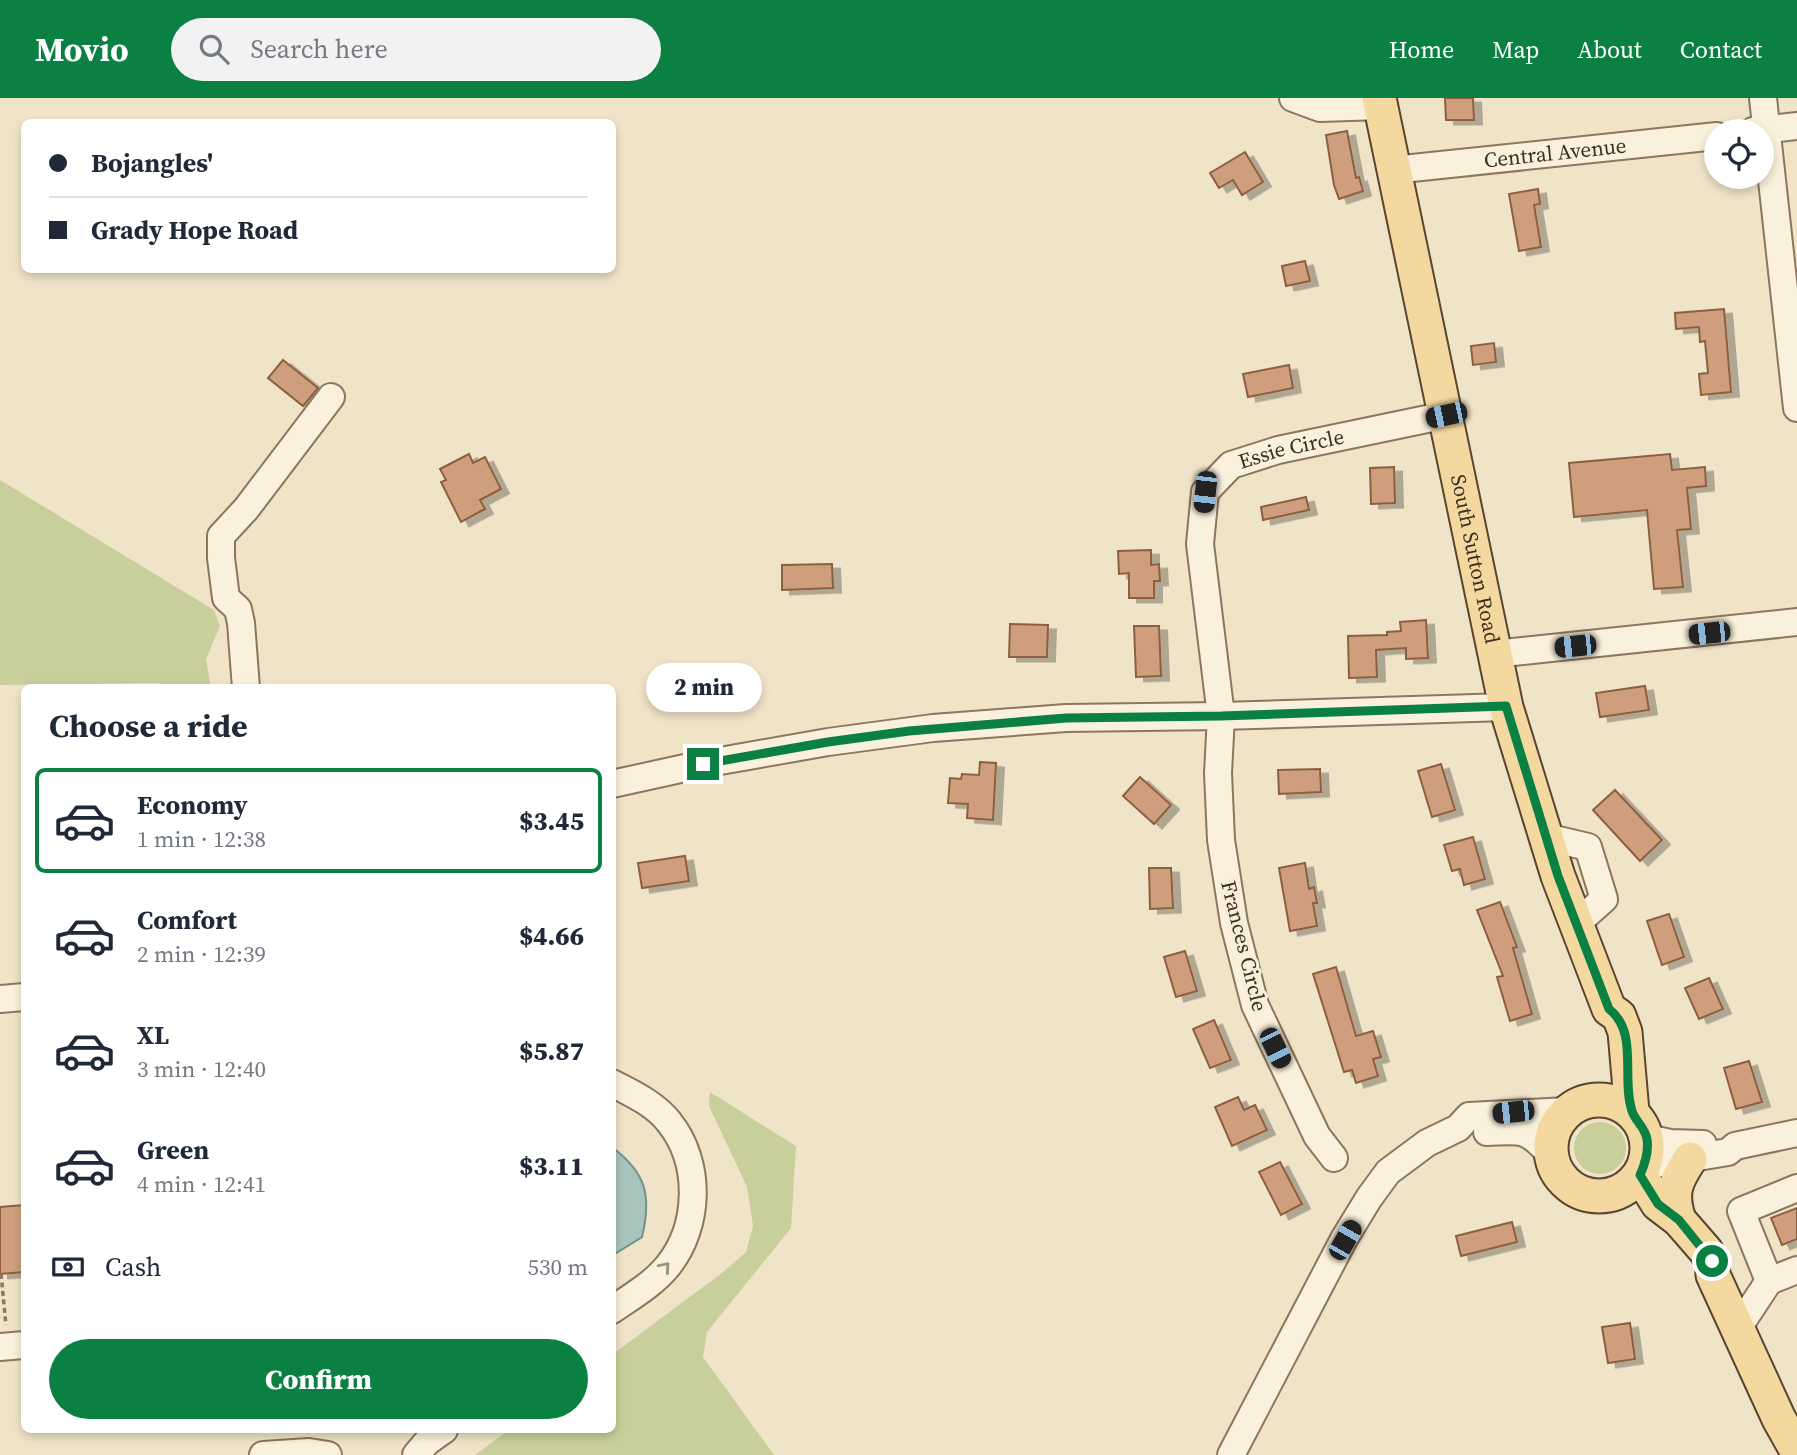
<!DOCTYPE html>
<html lang="en">
<head>
<meta charset="utf-8">
<style>
	:root { --surface:#fff; --page:#f2f2f3; --text:#1f2937; --muted:#747a83; --line:#e0e1e3; --accent:#0b8043 }
	body { margin:0; font-family:"Source Serif 4",serif; background:var(--page); color:var(--text); height:100vh; display:flex; flex-direction:column; font-size:26px; white-space:nowrap }
	* { box-sizing:border-box; margin:0 }
	p { font-size:23px; color:var(--muted) }
	.icon { flex:none; width:38px; height:38px; fill:none; stroke:currentColor; stroke-width:2; stroke-linecap:round; stroke-linejoin:round }
	.map { position:relative; flex:1; overflow:hidden }
	.drawer { position:absolute; left:21px; top:586px; width:595px; height:749px; display:flex; flex-direction:column; background:var(--surface); border-radius:10px; box-shadow:0 4px 10px #0003 }
	.drawer>* { flex:none }
	.guide { position:absolute; left:21px; top:21px; width:595px; height:154px; border-radius:10px; box-shadow:0 4px 10px #0003; display:grid; align-content:center; height:154px; padding:0 28px; background:var(--surface) }
	.tools { position:absolute; left:1704px; top:21px; display:grid; gap:14px }
	.tools a { display:grid; place-items:center; width:70px; height:70px; border-radius:50%; background:var(--surface); box-shadow:0 4px 10px #0003; font-size:35px }
	.end { position:absolute; width:32px; height:32px; margin:-16px; border:9px solid #0b8043; background:#fff; box-shadow:0 0 0 4px #fff }
	.from { border-radius:50% }
	.bubble { position:absolute; height:49px; border-radius:24px; background:var(--surface); box-shadow:0 4px 10px #0003; font-size:23px; font-weight:800; line-height:49px; text-align:center }
	.car { position:absolute; width:21px; height:42px; margin:-21px -10px; border-radius:9px; box-shadow:0 0 5px 2px #0007; background:linear-gradient(#222 24%,#8ab4d8 0 40%,#222 0 76%,#8ab4d8 0 86%,#222 0) }
	.guide b { display:flex; align-items:center; gap:24px; height:66px; font-size:26px }
	.guide b+b { border-top:2px solid var(--line) }
	.guide i { width:18px; height:18px; background:var(--text) }
	ul { padding:0; list-style:none }
	li { display:flex; align-items:center; gap:21px; height:105px; margin:0 14px 10px; padding:0 14px; border:4px solid transparent; border-radius:10px }
	li div { flex:1 }
	li b { display:block; font-size:26px }
	li em { font-style:normal; font-weight:800 }
	li.active { border-color:var(--accent) }
	li>.icon { width:63px; height:63px; stroke-width:1.5 }
	h2 { padding:0 28px; font-size:32px; line-height:84px }
	.pay { display:flex; align-items:center; gap:18px; height:77px; padding:0 28px; font-size:26px }
	.pay p { margin-inline-start:auto }
	.primary-button { display:flex; gap:14px; margin-top:auto; padding:14px 28px }
	.primary-button a { flex:1; height:80px; border-radius:42px; background:var(--accent); color:#fff; font-size:28px; font-weight:800; line-height:80px; text-align:center }
	header { display:flex; align-items:center; gap:42px; box-sizing:border-box; height:98px; padding:0 35px; background:var(--accent); color:#fff }
	header strong { font-size:33px }
	nav { display:flex; gap:38px; margin-inline-start:auto; font-size:24px }
	.search { width:490px; height:63px; background:var(--page); display:flex; align-items:center; gap:18px; box-sizing:border-box; padding:0 24px; border-radius:38px; color:var(--muted); font-size:26px }
	.map>svg:first-child { display:block }
	.green { fill:#c9cf9b }
	.water { fill:#a9c4bc; stroke:#6f938a; stroke-width:2 }
	.building { fill:#cf9f7d; stroke:#8d5f41; stroke-width:2; filter:url(#shadow) }
	.lines { fill:none; stroke-linecap:round; stroke-linejoin:round }
	.minor-casing { stroke:#8d765c; stroke-width:30 }
	.major-casing { stroke:#5b4430; stroke-width:37 }
	.path { stroke:#8d765c; stroke-width:3.5; stroke-dasharray:5 3.5; stroke-linecap:butt }
	.minor { stroke:#faf1dc; stroke-width:26 }
	.major { stroke:#f3d9a0; stroke-width:33 }
	.oneway { stroke:#9c907e }
	.route { stroke:#0b8043; stroke-width:9 }
	.labels { text-anchor:middle; stroke-width:6; stroke-linejoin:round; paint-order:stroke }
	.street-label { font-size:21px; fill:#3d2e20; stroke:#f7eed8 }
</style>
</head>
<body>
<header>
<strong>Movio</strong>
<div class="search"><svg class="icon" aria-label="search" viewBox="0 0 24 24"><circle cx="10" cy="10" r="6"/><path d="M15 15l6 6"/></svg>Search here</div>
<nav><a>Home</a><a>Map</a><a>About</a><a>Contact</a></nav>
</header>
<div class="map">
<svg width="1797" height="1357" viewBox="0 0 1797 1357">
	<defs>
		<filter id="shadow"><feDropShadow dx="8" dy="4.5" stdDeviation="0" flood-color="#0004"/></filter>
	</defs>
	<rect width="100%" height="100%" fill="#f0e4c8"/>
	<g class="green">
		<polygon points="0,382 214,512 220,528 206,561 211,590 169,590 159,585 0,587"/>
		<polygon points="710,994 796,1048 791,1130 707,1234 703,1259 774,1357 475,1357 509,1332 612,1332 613,1256 722,1175 746,1154 753,1128 747,1089 709,1008"/>
		<circle cx="1600" cy="1050" r="26"/>
	</g>
	<path class="water" d="M612,1049C646,1075 652,1097 642,1139L613,1157Z"/>
	<g class="building">
		<polygon points="1445,0 1473,0 1474,22 1446,22"/>
		<polygon points="1347,33 1356,80 1359,79 1363,93 1339,101 1334,87 1326,37"/>
		<polygon points="1245,54 1263,84 1242,97 1233,82 1219,90 1210,75"/>
		<polygon points="1538,91 1540,106 1534,107 1541,149 1519,153 1509,96"/>
		<polygon points="1305,163 1310,183 1286,188 1282,168"/>
		<polygon points="1724,211 1731,294 1701,297 1699,276 1708,275 1705,243 1700,244 1699,229 1676,231 1675,215"/>
		<polygon points="1494,245 1496,264 1473,267 1471,248"/>
		<polygon points="283,262 318,290 303,308 268,280"/>
		<polygon points="1289,267 1293,290 1248,299 1243,276"/>
		<polygon points="469,356 473,365 485,359 501,391 480,402 485,411 461,424 441,384 446,382 440,371"/>
		<polygon points="1670,356 1672,372 1705,369 1706,388 1687,390 1691,431 1677,432 1683,489 1654,491 1647,412 1574,419 1569,365"/>
		<polygon points="1394,369 1395,405 1371,406 1370,370"/>
		<polygon points="1306,399 1309,412 1263,422 1261,409"/>
		<polygon points="1151,452 1151,467 1159,466 1160,483 1154,483 1154,500 1129,500 1129,475 1119,476 1118,453"/>
		<polygon points="832,466 833,490 782,492 782,467"/>
		<polygon points="1426,522 1428,560 1406,561 1406,550 1376,552 1377,579 1349,580 1348,538 1387,537 1387,534 1401,533 1400,524"/>
		<polygon points="1010,526 1048,527 1047,559 1009,559"/>
		<polygon points="1134,528 1159,528 1161,578 1136,579"/>
		<polygon points="1645,588 1649,612 1600,619 1596,595"/>
		<polygon points="980,664 996,665 993,722 967,720 968,706 948,705 950,680 961,681 962,676 979,677"/>
		<polygon points="1441,666 1455,712 1432,719 1418,673"/>
		<polygon points="1320,671 1321,694 1279,696 1278,672"/>
		<polygon points="1140,679 1171,707 1154,726 1123,698"/>
		<polygon points="1615,692 1662,742 1640,763 1593,712"/>
		<polygon points="1473,739 1485,781 1464,787 1460,771 1452,773 1444,747"/>
		<polygon points="685,758 689,783 642,790 638,765"/>
		<polygon points="1305,765 1309,791 1314,789 1317,805 1313,805 1317,828 1290,833 1279,770"/>
		<polygon points="1149,770 1171,770 1173,810 1150,811"/>
		<polygon points="1500,804 1517,849 1513,850 1532,916 1510,923 1497,879 1503,878 1477,812"/>
		<polygon points="1669,816 1684,859 1662,867 1647,823"/>
		<polygon points="1185,853 1197,893 1176,899 1164,859"/>
		<polygon points="1336,869 1356,938 1373,933 1381,959 1373,961 1378,978 1356,985 1352,972 1344,974 1313,876"/>
		<polygon points="1709,880 1723,911 1699,921 1685,890"/>
		<polygon points="1214,922 1231,962 1210,970 1193,931"/>
		<polygon points="1749,963 1762,1004 1736,1011 1724,970"/>
		<polygon points="1238,999 1244,1012 1255,1007 1267,1032 1232,1048 1215,1009"/>
		<polygon points="1280,1064 1302,1106 1281,1117 1259,1074"/>
		<polygon points="24,1107 24,1174 0,1176 0,1109"/>
		<polygon points="1797,1110 1797,1141 1782,1147 1771,1120"/>
		<polygon points="1512,1124 1517,1144 1461,1158 1456,1138"/>
		<polygon points="1630,1225 1635,1261 1608,1265 1602,1229"/>
	</g>
	<g class="lines">
		<g class="minor-casing">
			<g id="minor">
				<polyline points="1293,0 1320,10 1381,8"/>
				<polyline points="1763,0 1797,310"/>
				<polyline points="1753,33 1797,28"/>
				<path id="s1" d="M1393,72L1717,38"/>
				<polyline points="1494,556 1797,524"/>
				<polyline points="246,590 241,525 238,511 226,500 221,460 221,438 246,411 331,299"/>
				<polyline points="612,686 703,666 828,644 933,630 1066,620 1221,618 1506,609"/>
				<polyline points="1546,739 1588,749 1604,801 1576,826"/>
				<polyline points="0,901 24,899"/>
				<path d="M612,985C633,996 655,1006 669,1024C702,1065 700,1129 667,1169C653,1186 631,1199 612,1212"/>
				<path d="M1487,1034C1524,1033 1525,1029 1551,1057"/>
				<polyline points="1647,1040 1670,1045 1703,1046"/>
				<path id="s2" d="M1334,1060L1317,1038L1255,907L1234,825L1221,742L1218,675L1221,618L1200,446L1205,394L1231,367L1278,352L1446,317"/>
				<polyline points="1644,1068 1728,1054 1735,1048 1797,1035"/>
				<polyline points="1769,1183 1741,1113 1797,1090"/>
				<polyline points="1738,1230 1769,1183 1797,1172"/>
				<polyline points="0,1249 24,1247"/>
				<polyline points="263,1357 309,1354 328,1357"/>
				<polyline points="416,1357 427,1344 444,1332"/>
				<polyline points="1231,1357 1344,1141 1369,1100 1388,1074 1427,1045 1458,1030 1469,1018 1568,1013"/>
			</g>
		</g>
		<g class="major-casing">
			<g id="major">
				<path id="s3" d="M1379,0L1506,609L1558,778L1609,911L1619,918L1625,934L1632,1014"/>
				<circle cx="1599" cy="1050" r="48"/>
				<polyline points="1640,1077 1658,1106 1679,1122 1706,1153 1712,1163 1713,1177 1779,1321 1797,1353"/>
				<path d="M1679,1122C1670,1095 1675,1084 1690,1061"/>
			</g>
		</g>
		<polyline class="path" points="1,1176 6,1227"/>
		<use href="#minor" class="minor"/>
		<use href="#major" class="major"/>
	</g>
	<defs><path id="oneway-chevron" d="M-2-3.5L2.5 0L-2 3.5" fill="none" stroke-width="1.6" stroke-linecap="round" stroke-linejoin="round" transform="scale(1.75)"/></defs>
	<use class="oneway" href="#oneway-chevron" transform="translate(665 1169) rotate(-50)"/>
	<g class="lines">
		<path class="route" d="M703,666L828,644L909,633L1066,620L1221,618L1506,608L1558,778L1609,911C1639,934 1621,980 1632,1013C1635,1023 1645,1029 1647,1041C1649,1054 1645,1066 1640,1077L1658,1106L1679,1122L1712,1163"/>
	</g>
	<g class="labels">
		<g class="street-label">
			<text dy="7" stroke="none"><textPath href="#s1" startOffset="163">Central Avenue</textPath></text>
			<text dy="7" stroke="none"><textPath href="#s2" startOffset="791">Essie Circle</textPath></text>
			<text dy="7" stroke="none"><textPath href="#s3" startOffset="471">South Sutton Road</textPath></text>
			<text transform="translate(1244 848) rotate(76)" y="7">Frances Circle</text>
		</g>
	</g>
</svg>
<div class="tools">
<a><svg class="icon" aria-label="locate" viewBox="0 0 24 24"><circle cx="12" cy="12" r="6"/><path d="M12 2v4M12 18v4M2 12h4M18 12h4"/></svg></a>
</div>
<i class="end from" style="left:1712px;top:1163px"></i>
<i class="end" style="left:703px;top:666px"></i>
<div class="bubble" style="left:646px;top:565px;width:116px">2 min</div>
<i class="car" style="left:1446px;top:317px;rotate:258deg"></i>
<i class="car" style="left:1205px;top:394px;rotate:186deg"></i>
<i class="car" style="left:1709px;top:535px;rotate:264deg"></i>
<i class="car" style="left:1575px;top:548px;rotate:264deg"></i>
<i class="car" style="left:1275px;top:950px;rotate:154deg"></i>
<i class="car" style="left:1513px;top:1014px;rotate:264deg"></i>
<i class="car" style="left:1345px;top:1142px;rotate:30deg"></i>
<div class="guide">
<b><i class="from"></i>Bojangles'</b>
<b><i></i>Grady Hope Road</b>
</div>
<section class="drawer">
<h2>Choose a ride</h2>
<ul>
<li class="active"><svg class="icon" aria-label="car" viewBox="0 0 24 24"><path d="M5 17H2v-5l4-1 3-4h7l3 4 3 1v5h-3M9 17h6M6 11h13"/><circle cx="7" cy="17" r="2"/><circle cx="17" cy="17" r="2"/></svg><div><b>Economy</b><p>1 min · 12:38</p></div><em>$3.45</em></li>
<li><svg class="icon" aria-label="car" viewBox="0 0 24 24"><path d="M5 17H2v-5l4-1 3-4h7l3 4 3 1v5h-3M9 17h6M6 11h13"/><circle cx="7" cy="17" r="2"/><circle cx="17" cy="17" r="2"/></svg><div><b>Comfort</b><p>2 min · 12:39</p></div><em>$4.66</em></li>
<li><svg class="icon" aria-label="car" viewBox="0 0 24 24"><path d="M5 17H2v-5l4-1 3-4h7l3 4 3 1v5h-3M9 17h6M6 11h13"/><circle cx="7" cy="17" r="2"/><circle cx="17" cy="17" r="2"/></svg><div><b>XL</b><p>3 min · 12:40</p></div><em>$5.87</em></li>
<li><svg class="icon" aria-label="car" viewBox="0 0 24 24"><path d="M5 17H2v-5l4-1 3-4h7l3 4 3 1v5h-3M9 17h6M6 11h13"/><circle cx="7" cy="17" r="2"/><circle cx="17" cy="17" r="2"/></svg><div><b>Green</b><p>4 min · 12:41</p></div><em>$3.11</em></li>
</ul>
<div class="pay"><svg class="icon" aria-label="cash" viewBox="0 0 24 24"><path d="M3 7h18v10H3z"/><circle cx="12" cy="12" r="2"/></svg>Cash<p>530 m</p></div>
<div class="primary-button"><a>Confirm</a></div>
</section>
</div>
</body>
</html>
